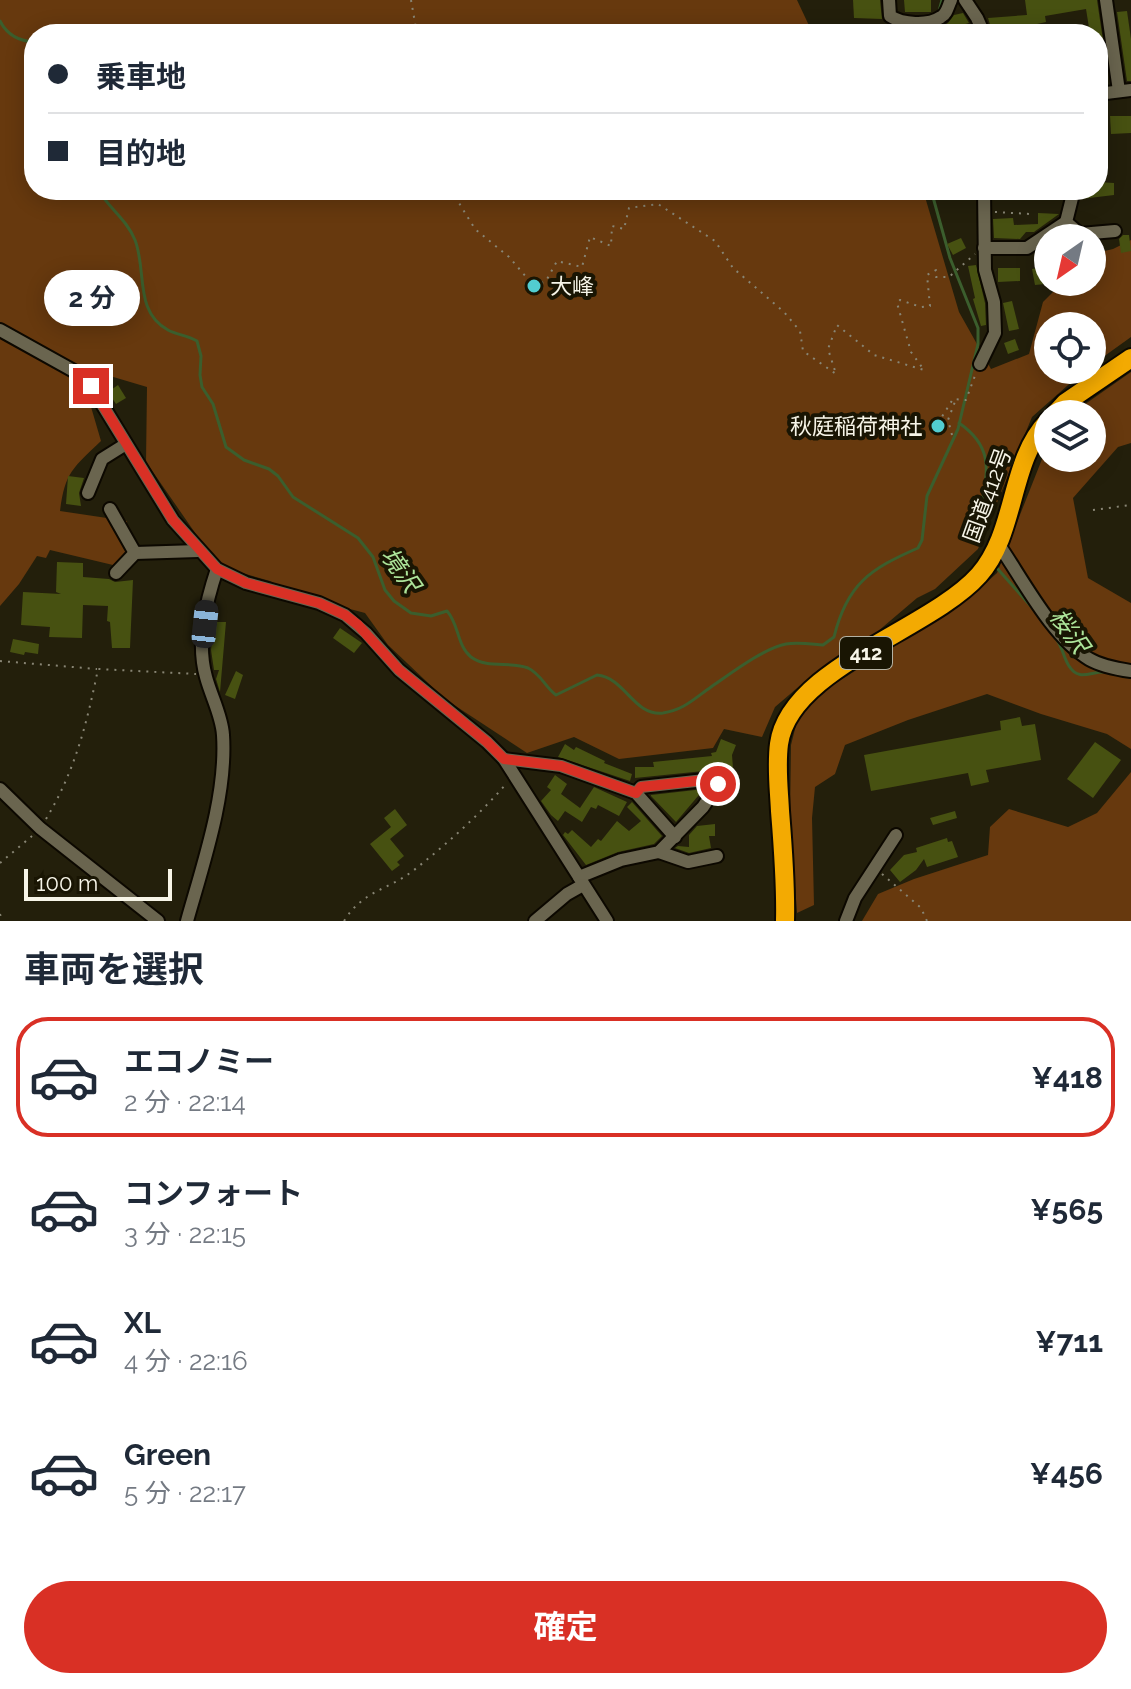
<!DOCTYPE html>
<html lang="ja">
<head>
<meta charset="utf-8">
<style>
	:root { --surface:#fff; --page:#f6f6f7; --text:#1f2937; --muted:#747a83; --line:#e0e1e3; --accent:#d93025 }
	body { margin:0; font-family:Raleway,"Noto Sans JP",sans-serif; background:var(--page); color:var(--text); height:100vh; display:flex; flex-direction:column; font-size:30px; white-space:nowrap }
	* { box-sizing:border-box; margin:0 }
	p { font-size:26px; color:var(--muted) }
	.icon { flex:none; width:44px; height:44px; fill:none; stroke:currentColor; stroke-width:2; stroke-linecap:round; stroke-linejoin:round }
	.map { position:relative; height:921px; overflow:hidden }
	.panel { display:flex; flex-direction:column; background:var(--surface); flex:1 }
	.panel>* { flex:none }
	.top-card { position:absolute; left:24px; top:24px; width:1084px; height:176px; border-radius:32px; box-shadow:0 4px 20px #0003; display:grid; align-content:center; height:176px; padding:0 24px; background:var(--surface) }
	.needle { width:52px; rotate:214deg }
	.fabs { position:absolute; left:1034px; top:224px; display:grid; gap:16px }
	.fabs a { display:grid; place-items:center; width:72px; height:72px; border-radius:50%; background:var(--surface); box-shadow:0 4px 20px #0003; font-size:40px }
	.scale { position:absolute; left:24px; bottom:20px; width:148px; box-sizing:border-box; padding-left:8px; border:4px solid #f7f5e8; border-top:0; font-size:22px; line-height:28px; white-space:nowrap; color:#f7f5e8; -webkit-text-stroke:6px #191503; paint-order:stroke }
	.end { position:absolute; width:36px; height:36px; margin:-18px; border:10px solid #d93025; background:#fff; box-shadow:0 0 0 4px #fff }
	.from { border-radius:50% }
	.bubble { position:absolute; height:56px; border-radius:28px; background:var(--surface); box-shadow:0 4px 20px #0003; font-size:26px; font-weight:700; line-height:56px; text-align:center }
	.car { position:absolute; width:24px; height:48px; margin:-24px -12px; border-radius:10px; box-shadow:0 0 6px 2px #0007; background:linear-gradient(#222 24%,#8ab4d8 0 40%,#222 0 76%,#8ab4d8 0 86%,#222 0) }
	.top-card b { display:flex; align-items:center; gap:28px; height:76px; font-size:30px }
	.top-card b+b { border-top:2px solid var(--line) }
	.top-card i { width:20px; height:20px; background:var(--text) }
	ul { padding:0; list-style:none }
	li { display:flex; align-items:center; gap:24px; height:120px; margin:0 16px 12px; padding:0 8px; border:4px solid transparent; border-radius:32px }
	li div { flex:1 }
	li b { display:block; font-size:30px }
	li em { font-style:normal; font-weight:700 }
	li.selected { border-color:var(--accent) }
	li>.icon { width:72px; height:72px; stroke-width:1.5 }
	h2 { padding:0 24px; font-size:36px; line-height:96px }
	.primary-button { display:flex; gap:16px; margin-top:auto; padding:16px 24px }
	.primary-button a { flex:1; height:92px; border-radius:48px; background:var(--accent); color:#fff; font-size:32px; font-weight:700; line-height:92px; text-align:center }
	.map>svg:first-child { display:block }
	.forest { fill:#67390e }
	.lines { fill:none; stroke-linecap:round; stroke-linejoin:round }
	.stream { stroke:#3b5e2d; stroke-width:3 }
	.building { fill:#475111 }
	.minor-casing { stroke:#0c0800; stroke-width:16 }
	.highway-casing { stroke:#0c0800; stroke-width:22 }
	.path { stroke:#888574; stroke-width:2; stroke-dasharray:2 6; stroke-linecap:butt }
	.minor { stroke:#6a654f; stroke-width:12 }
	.highway { stroke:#f3aa02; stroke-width:18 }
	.route { stroke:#d93025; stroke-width:10 }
	.poi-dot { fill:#52cdd0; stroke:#191503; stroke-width:3 }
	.labels { text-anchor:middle; stroke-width:8; stroke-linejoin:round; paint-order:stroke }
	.shield { fill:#191503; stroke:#b4b2a3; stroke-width:2 }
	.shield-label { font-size:20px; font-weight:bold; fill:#f7f5e8 }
	.poi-label { font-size:22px; fill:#f7f5e8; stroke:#191503; text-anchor:start }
	.street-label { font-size:22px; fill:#f7f5e8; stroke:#191503 }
	.water-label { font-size:24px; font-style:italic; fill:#ade59a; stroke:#191503 }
</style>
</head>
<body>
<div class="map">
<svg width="1131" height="921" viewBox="0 0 1131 921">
	<rect width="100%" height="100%" fill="#231f0b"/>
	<g class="forest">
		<path d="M0,0H797L813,34H34V190H923L959,312L991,369L1029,354L1043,302L1063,282H1092V254L1113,249L1131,240V337L1092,365V326H1048V370H1085L1032,417L978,549L935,589L917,598L857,649L803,683L775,707L762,737L724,729L713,748L619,759L574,737L527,753L445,699L388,645L365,613L294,594L270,581L218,566L146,462L147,387L110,376L89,400L101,441C73,468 65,472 60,511L127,521L125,552L113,565L50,550L46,558L37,556L19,584L0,606Z"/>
		<polygon points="1131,372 1131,443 1118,447 1073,498 1088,578 1131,603 1131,749 1107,734 1041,714 987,694 908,720 845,745 835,774 815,787 812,818 814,905 797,913 790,819 791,745 799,713 814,697 968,599 997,573 1046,449 1048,446 1048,458 1092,458 1092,414 1071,414"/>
		<polygon points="1131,772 1131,921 862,921 878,894 914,879 988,855 990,827 1009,809 1068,827 1097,813"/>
	</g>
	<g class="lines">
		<g class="stream">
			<polyline points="938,15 942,0"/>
			<path d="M0,21C7,35 19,41 34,42"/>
			<path d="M98,190C109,208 127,220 135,240C147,271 134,312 168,330C177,335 187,335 197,341L201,356L200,375L202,387L213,404L226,447L244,460L269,469L278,476L293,497L358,538L373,557L385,590L394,601L411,613L431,616L447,611C459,624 457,646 471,657C487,669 511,661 528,668C541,674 545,687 556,695L597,675C626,678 633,716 663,713C684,710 695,698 711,687C730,674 764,648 786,644C798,642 810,644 823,645L834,637C847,584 870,569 918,548L922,540L927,496L958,429L978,344V328L950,258L931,190"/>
			<path d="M959,423C1004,454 980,486 979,530"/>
			<polyline points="996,567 1036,612"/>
			<path d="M1055,637C1063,647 1063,657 1069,666C1079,682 1091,671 1105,672C1114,673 1122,677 1131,677"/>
		</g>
	</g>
	<g class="building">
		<polygon points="853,0 880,0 882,19 854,18"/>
		<polygon points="904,0 931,0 931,12 905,12"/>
		<polygon points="1025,0 1097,0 1104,47 1098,48 1098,34 1090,34 1086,9 1045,16 1046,22 1028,26 1016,28 1016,24 991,28 988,18 1027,15"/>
		<polygon points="1127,11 1131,39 1131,81 1127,81 1117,12"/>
		<polygon points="963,13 969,23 939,32 938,29 948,23 954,15"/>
		<polygon points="1110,116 1131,116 1131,133 1111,134"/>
		<polygon points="1098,182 1114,183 1114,195 1081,199 1083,191 1098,190"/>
		<rect x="993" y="190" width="13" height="10"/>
		<polygon points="1038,213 1059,214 1034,232 1026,232 1020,239 994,238 993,219 1013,218 1014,225 1038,224"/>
		<polygon points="1123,235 1129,235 1131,251 1121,253 1119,239"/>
		<polygon points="961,238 966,248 953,255 947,244"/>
		<polygon points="976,265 985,303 986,325 981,326 973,299 975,298 968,266"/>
		<polygon points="1048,266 1045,284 1035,285 1032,269"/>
		<polygon points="998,268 1020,268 1020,281 998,282"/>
		<polygon points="1012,301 1019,329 1009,331 1003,303"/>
		<polygon points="1015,339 1019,350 1008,354 1004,343"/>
		<polygon points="118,385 126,398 116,404 108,392"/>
		<polygon points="68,476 84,478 79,493 81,506 66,504"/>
		<polygon points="57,562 83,563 83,577 109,579 115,582 133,580 130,648 112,648 110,622 107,621 108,606 83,605 82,638 49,637 50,627 21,625 23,592 61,594 56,592"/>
		<polygon points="214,622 226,622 220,692 216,679 219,670 214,670 211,650"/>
		<polygon points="340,628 362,643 354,653 333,638"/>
		<polygon points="13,639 39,644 38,654 25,652 24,655 10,652"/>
		<polygon points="236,671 243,675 235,699 225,695"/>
		<polygon points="1020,717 1022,726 1035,724 1041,760 986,770 989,782 971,786 968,773 871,791 864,755 1001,730 1000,721"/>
		<polygon points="721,739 736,745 732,755 733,768 635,778 635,767 654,767 653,762 712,756 711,753 716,752"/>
		<polygon points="1095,742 1121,760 1093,798 1067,779"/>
		<polygon points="565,744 574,750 576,747 605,761 604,763 632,774 630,781 558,757"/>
		<polygon points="555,775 567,784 561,794 580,808 594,787 627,802 619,816 598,805 596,809 591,807 582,822 565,811 558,821 551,815 541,801 551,790 547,787"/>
		<polygon points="704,789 676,822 651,796 651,795"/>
		<polygon points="632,802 662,836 654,844 618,852 586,865 563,835 565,832 568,834 572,830 591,847 598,839 601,841 617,821 629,831 641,821 627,807"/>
		<polygon points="395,809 407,825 390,839 404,856 397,862 400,865 392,871 370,844 391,827 384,818"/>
		<polygon points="955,811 957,818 933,825 930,818"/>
		<polygon points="715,824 715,836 709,836 711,848 689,853 675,848 678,846 689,847 689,835 697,826"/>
		<polygon points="947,838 948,842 952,841 958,857 927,867 924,859 916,870 900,882 890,870 904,855 917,852 916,848"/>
	</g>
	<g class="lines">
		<g class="minor-casing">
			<g id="minor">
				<path d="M889,0L890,16C902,24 928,26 941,17C947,14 948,6 951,0"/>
				<polyline points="965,0 977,18 984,34"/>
				<polyline points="1106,0 1119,91"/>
				<polyline points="882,34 909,27"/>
				<polyline points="1098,94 1131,90"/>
				<polyline points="1098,126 1100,139 1098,146"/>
				<polyline points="1074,190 1066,222 1080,234 1115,231"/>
				<polyline points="984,248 1027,248 1066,222"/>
				<polyline points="0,330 81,375 91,386 173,520 217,569 246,583 319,603 345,615 366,633 399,670 487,742 504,759 607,921"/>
				<polyline points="980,364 995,333 994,302 985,270 984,190"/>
				<polyline points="88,493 102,459 126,444"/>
				<polyline points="110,509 135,553 198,551"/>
				<path d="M999,545C1023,580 1052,637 1089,659C1101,666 1117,669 1131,671"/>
				<polyline points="116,573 135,553"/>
				<polyline points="504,759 561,766 636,793 675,837"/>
				<polyline points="0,789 40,828 158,921"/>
				<polyline points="659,852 688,862 717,856"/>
				<polyline points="579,877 621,860 659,852 703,807 718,784 714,779 641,787 636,793"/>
				<path d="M187,921C203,864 227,795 223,735C222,716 211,696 206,677C196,642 206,602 217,569"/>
				<polyline points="535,921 567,894 583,885"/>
				<polyline points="846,921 855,898 896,835"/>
			</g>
		</g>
		<g class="highway-casing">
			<g id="highway">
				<polyline points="1055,414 1065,403 1131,358"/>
				<path d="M785,921C786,884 783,848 780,811C779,789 776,767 779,744C789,668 930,630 979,575C1017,532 1009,461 1048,421"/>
			</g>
		</g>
		<g class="path">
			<polyline points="411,0 417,34"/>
			<polyline points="837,34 844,28 874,28"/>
			<polyline points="451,190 475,229 509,257 534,286 546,281 557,261 582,267 590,237 611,246 612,226 624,229 629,208 658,204 715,241 733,268 784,312 800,331 803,351 836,374 828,349 837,325 874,355 924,370 911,352 897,303 900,300 921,307 930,306 927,275 936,270 936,277 949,277 975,254"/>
			<polyline points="995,212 1030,214"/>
			<polyline points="938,423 953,399 966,400 976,373"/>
			<polyline points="952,435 948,420 956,399"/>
			<polyline points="1093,510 1131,505"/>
			<polyline points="0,661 97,669"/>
			<path d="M46,819C75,771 87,723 98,669L196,674"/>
			<polyline points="0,863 32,836"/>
			<polyline points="882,874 921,908 927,921"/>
			<polyline points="0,914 2,921"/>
			<path d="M344,921C363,890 389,890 414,870C447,844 479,815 506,784"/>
		</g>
		<use href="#minor" class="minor"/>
		<use href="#highway" class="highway"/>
	</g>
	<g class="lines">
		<polyline class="route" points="91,386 173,520 217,569 246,583 319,603 345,615 358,625 399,670 487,742 504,759 561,766 636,793 641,787 714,779 718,784"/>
	</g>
	<g class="poi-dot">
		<circle cx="534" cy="286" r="8"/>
		<circle cx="938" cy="426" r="8"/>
	</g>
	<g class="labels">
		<rect class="shield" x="840" y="637" width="52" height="32" rx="6"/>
		<g class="shield-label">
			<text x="866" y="660">412</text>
		</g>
		<g class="poi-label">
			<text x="550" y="294">大峰</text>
			<text x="922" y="434" text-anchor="end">秋庭稲荷神社</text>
		</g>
		<g class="street-label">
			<text transform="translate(987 495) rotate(-70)" y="8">国道412号</text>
		</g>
		<g class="water-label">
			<text transform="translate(400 570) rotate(55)" y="8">境沢</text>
			<text transform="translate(1069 631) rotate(55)" y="8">桜沢</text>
		</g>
	</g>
</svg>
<div class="fabs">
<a><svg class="needle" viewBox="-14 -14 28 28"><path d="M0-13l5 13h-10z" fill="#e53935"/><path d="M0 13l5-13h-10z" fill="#747a83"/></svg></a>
<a><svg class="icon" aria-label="locate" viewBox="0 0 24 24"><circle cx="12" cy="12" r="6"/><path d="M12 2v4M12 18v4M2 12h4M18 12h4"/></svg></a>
<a><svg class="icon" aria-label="layers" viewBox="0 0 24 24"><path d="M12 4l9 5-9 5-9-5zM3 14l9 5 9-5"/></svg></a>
</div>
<div class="scale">100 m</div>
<i class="end from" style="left:718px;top:784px"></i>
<i class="end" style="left:91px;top:386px"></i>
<div class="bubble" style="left:44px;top:270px;width:96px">2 分</div>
<i class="car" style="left:205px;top:624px;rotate:6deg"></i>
<div class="top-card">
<b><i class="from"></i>乗車地</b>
<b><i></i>目的地</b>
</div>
</div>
<section class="panel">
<h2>車両を選択</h2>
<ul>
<li class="selected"><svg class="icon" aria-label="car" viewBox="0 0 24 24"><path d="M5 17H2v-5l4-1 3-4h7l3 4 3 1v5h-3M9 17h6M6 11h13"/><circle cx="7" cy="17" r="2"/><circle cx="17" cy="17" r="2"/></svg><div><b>エコノミー</b><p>2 分 · 22:14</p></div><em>¥418</em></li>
<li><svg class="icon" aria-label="car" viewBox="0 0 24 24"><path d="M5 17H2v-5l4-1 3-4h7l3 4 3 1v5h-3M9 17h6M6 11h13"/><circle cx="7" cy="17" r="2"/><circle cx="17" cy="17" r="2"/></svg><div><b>コンフォート</b><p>3 分 · 22:15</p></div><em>¥565</em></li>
<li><svg class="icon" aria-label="car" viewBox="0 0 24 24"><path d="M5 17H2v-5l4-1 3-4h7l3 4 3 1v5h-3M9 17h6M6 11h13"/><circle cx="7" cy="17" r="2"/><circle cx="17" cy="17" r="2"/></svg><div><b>XL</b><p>4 分 · 22:16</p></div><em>¥711</em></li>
<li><svg class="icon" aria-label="car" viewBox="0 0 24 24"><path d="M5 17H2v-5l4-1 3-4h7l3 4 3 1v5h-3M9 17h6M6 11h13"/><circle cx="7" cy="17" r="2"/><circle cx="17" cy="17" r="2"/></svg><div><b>Green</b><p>5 分 · 22:17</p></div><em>¥456</em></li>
</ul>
<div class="primary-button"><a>確定</a></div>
</section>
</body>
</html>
